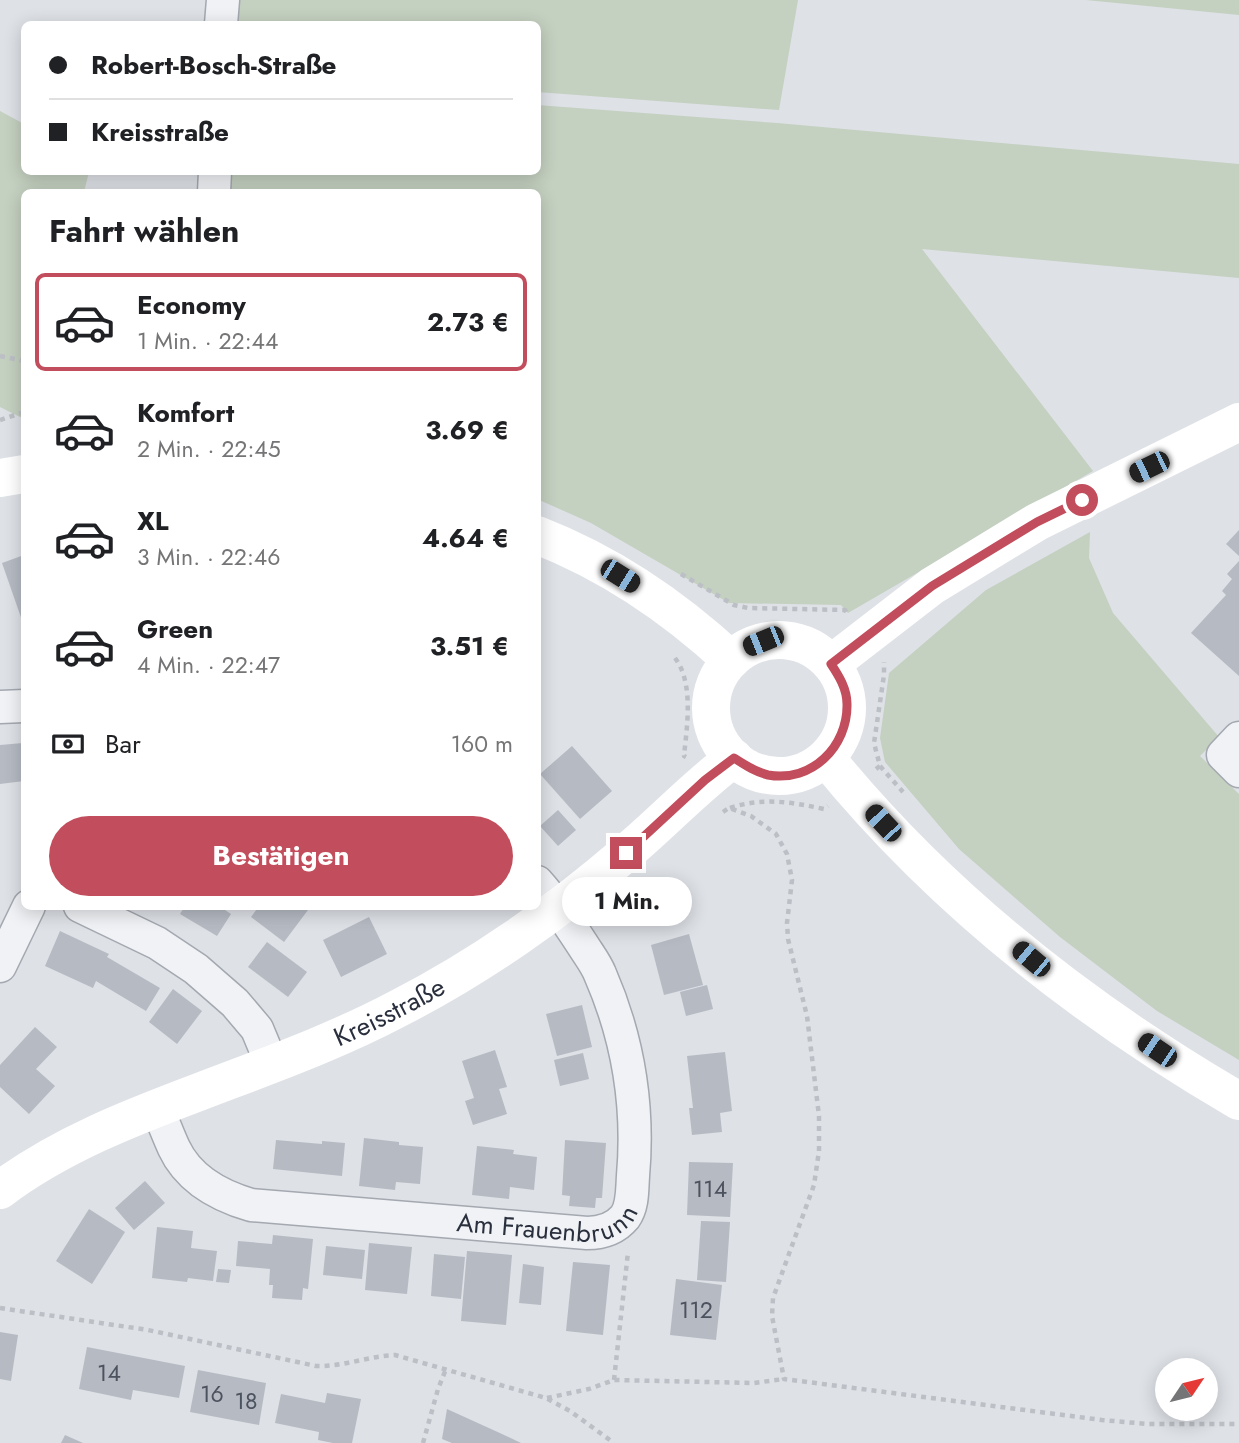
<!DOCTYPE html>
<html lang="de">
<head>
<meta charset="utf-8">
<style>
	:root { --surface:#fff; --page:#f6f6f6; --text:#202124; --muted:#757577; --line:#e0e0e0; --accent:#c24d5c }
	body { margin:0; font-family:Jost,sans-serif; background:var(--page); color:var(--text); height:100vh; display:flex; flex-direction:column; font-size:26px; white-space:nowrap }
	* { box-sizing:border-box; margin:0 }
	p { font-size:23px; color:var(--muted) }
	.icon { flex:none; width:38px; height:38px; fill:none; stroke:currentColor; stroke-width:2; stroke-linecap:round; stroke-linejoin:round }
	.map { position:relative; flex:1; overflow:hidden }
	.sheet { position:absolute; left:21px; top:189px; width:520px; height:721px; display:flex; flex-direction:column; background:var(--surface); border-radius:10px; box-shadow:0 4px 18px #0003 }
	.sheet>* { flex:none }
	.guide { position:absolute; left:21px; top:21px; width:520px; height:154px; border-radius:10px; box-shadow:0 4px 18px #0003; display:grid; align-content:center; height:154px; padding:0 28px; background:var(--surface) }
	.needle { width:46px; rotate:55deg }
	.controls { position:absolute; left:1155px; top:1358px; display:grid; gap:14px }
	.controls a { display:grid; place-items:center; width:63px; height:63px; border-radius:50%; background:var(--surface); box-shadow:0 4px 18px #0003; font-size:35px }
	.end { position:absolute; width:32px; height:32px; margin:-16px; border:9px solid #c24d5c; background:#fff; box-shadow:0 0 0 4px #fff }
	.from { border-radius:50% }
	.bubble { position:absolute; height:49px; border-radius:24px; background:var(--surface); box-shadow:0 4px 18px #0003; font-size:23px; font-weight:700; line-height:49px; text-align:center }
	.car { position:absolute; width:21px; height:42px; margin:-21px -10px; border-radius:9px; box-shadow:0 0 5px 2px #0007; background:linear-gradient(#222 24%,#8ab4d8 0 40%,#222 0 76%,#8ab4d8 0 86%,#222 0) }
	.guide b { display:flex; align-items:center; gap:24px; height:66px; font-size:26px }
	.guide b+b { border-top:2px solid var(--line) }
	.guide i { width:18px; height:18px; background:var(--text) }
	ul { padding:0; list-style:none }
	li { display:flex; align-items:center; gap:21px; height:98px; margin:0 14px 10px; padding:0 14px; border:4px solid transparent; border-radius:10px }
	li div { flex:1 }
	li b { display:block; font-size:26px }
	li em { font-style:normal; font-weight:700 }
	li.active { border-color:var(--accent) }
	li>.icon { width:63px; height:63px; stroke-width:1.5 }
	h2 { padding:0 28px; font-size:32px; line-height:84px }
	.pay { display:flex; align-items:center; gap:18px; height:77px; padding:0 28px; font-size:26px }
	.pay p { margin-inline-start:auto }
	.primary-button { display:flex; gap:14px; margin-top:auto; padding:14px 28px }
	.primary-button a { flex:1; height:80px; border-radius:42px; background:var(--accent); color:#fff; font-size:28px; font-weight:700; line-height:80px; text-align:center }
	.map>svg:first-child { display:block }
	.green { fill:#c4d0c0 }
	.building { fill:#b6bac3 }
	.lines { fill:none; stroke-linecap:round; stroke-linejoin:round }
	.street-casing { stroke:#a4a8b0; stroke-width:35 }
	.path { stroke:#bcbfc5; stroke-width:4.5; stroke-dasharray:5 5; stroke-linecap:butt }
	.street { stroke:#f0f2f5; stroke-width:32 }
	.secondary { stroke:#fff; stroke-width:38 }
	.route { stroke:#c24d5c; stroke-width:9 }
	.labels { text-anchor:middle; stroke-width:6; stroke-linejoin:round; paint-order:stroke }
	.number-label { font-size:23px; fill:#4c525e }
	.street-label { font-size:26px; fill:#292f3c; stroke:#edf0f4 }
</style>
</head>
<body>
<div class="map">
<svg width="1239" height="1443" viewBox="0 0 1239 1443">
	<rect width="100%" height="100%" fill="#dee1e6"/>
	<g class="green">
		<polygon points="225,0 798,0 779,110 537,92 537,24 223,24"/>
		<polygon points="1086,0 1239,0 1239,15"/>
		<polygon points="537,105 777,123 1239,164 1239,278 922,249 1093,471 848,613 841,605 729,603 591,523 537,499 537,192 217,192 218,172 537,172"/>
		<polygon points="0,111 24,124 24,172 89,172 84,192 24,192 24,419 0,407"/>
		<polygon points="1090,532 1089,558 1113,613 1219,737 1200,756 1239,794 1239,1060 1157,1011 1060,937 959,849 885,762 880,738 889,673 986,590"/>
	</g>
	<g class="building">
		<polygon points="1239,530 1239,556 1226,544"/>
		<polygon points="24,555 24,626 2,563"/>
		<polygon points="1239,561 1239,676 1191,633 1226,595 1222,591 1232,579 1227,574"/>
		<polygon points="23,743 24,781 0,784 0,745"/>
		<polygon points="572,746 612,791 580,819 540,774"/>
		<polygon points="558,810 576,830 558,846 540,826"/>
		<polygon points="185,906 219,906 231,914 217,936 180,914"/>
		<polygon points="259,906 311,906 284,942 251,917"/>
		<polygon points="369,917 387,954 341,977 323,940"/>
		<polygon points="60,931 109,954 107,957 160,988 146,1011 96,981 93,988 45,966"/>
		<polygon points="689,934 703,985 664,995 651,945"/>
		<polygon points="267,942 307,972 288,997 248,967"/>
		<polygon points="707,985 713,1009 686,1016 680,992"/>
		<polygon points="173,989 202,1011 177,1044 149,1022"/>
		<polygon points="582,1005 592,1047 557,1056 546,1014"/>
		<polygon points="35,1027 57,1047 36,1069 55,1086 29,1114 0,1087 0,1065"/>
		<polygon points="495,1050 507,1087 499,1089 507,1114 473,1125 465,1101 474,1098 462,1061"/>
		<polygon points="725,1052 732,1111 720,1113 722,1132 692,1135 689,1108 693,1108 687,1056"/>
		<polygon points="583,1053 589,1079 560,1086 554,1060"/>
		<polygon points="364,1138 399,1142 399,1145 423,1147 420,1184 396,1182 395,1190 359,1186"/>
		<polygon points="276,1140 322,1144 322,1141 345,1143 342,1176 273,1169"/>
		<polygon points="565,1140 606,1143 602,1198 596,1198 595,1208 569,1206 570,1196 562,1195"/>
		<polygon points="477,1146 514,1150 513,1154 537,1157 534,1190 510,1187 509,1199 472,1195"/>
		<polygon points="689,1162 733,1163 730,1217 687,1215"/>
		<polygon points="145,1181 165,1203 134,1230 115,1208"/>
		<polygon points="89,1209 125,1232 92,1284 56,1261"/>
		<polygon points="701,1221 730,1222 726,1282 697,1280"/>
		<polygon points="157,1227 193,1231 191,1248 217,1251 213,1281 188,1278 187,1282 152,1278"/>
		<polygon points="273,1235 313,1239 308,1289 303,1288 302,1300 272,1298 273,1285 269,1285 270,1269 236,1266 238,1241 272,1244"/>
		<polygon points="369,1243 412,1247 407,1294 365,1290"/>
		<polygon points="326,1246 365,1250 362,1279 323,1275"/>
		<polygon points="467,1251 512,1255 506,1325 461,1321"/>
		<polygon points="434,1254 465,1257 461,1299 431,1296"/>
		<polygon points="573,1262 610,1265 603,1335 566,1331"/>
		<polygon points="523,1264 544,1267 541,1305 519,1303"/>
		<polygon points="218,1269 231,1270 229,1283 216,1282"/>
		<polygon points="676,1279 722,1285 716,1340 670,1335"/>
		<polygon points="0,1332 18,1335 11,1381 0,1379"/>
		<polygon points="87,1347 185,1366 179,1398 133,1390 131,1400 79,1389"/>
		<polygon points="198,1370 266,1383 259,1425 190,1412"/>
		<polygon points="327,1393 361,1399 352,1443 333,1443 318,1440 319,1432 275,1423 281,1394 325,1403"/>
		<polygon points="447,1409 502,1434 521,1443 452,1443 442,1439"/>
		<polygon points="65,1435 83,1443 61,1443"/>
	</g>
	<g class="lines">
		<g class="street-casing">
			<g id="street">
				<polyline points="221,24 223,0"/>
				<polyline points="214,192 215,172"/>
				<polyline points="0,707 24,706"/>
				<polyline points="1239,738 1223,755 1239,771"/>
				<polyline points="80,906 157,943 196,969 235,1003 257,1029 272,1065"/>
				<polyline points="0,966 29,906"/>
				<path id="s1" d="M157,1108C163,1121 168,1135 174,1148C189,1180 220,1196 251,1205L587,1233C601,1233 615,1229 625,1217C633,1206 632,1190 633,1176C639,1107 628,1038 600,974C596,964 589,955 584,947C569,924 555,902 537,882"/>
			</g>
		</g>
		<g class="path">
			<polyline points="0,356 24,361"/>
			<polyline points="0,420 24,412"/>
			<polyline points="681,574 734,605 748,608 845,610 847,613"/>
			<path d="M675,658C694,683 687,726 684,756L686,757"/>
			<polyline points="880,766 903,792"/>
			<polyline points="876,769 880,766 874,743 884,675 884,662"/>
			<path d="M730,808C763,797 791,802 824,809L828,806"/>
			<polyline points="723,812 729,808 751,816 776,834 787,854 792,880 787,923 788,939 807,1016 819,1116 819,1151 814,1185 773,1298 772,1316 784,1379 1102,1420 1148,1424 1239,1424"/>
			<path d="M0,1308L148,1330L316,1366C343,1367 369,1356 395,1355L546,1398L570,1411L614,1443"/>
			<polyline points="614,1380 628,1252"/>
			<polyline points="547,1398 589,1389 614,1380 754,1383 784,1379"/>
			<polyline points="423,1443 438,1389 446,1369"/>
		</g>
		<use href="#street" class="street"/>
		<g class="secondary">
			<polyline points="0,478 24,474"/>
			<path d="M537,535C609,563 674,607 731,660"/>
			<circle cx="779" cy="708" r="68"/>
			<polyline points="831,664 932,586 1037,522 1239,422"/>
			<path d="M826,758C939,897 1084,1011 1239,1101"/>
			<path id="s2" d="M0,1190C60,1145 130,1118 199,1092C267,1066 335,1042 399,1008C479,967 559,911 626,853C663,822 695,787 734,758"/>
		</g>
	</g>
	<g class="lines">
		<path class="route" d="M626,853L705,780L734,758C745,765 755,772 768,775C812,783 848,746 847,704C847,689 839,676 831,664L932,586L1037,522L1082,500"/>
	</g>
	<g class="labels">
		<g class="number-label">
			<text x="710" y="1197">114</text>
			<text x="696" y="1318">112</text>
			<text x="109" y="1381">14</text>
			<text x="212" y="1402">16</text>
			<text x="246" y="1409">18</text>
		</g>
		<g class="street-label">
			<text dy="9" stroke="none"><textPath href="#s2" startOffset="429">Kreisstraße</textPath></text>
			<text dy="9" stroke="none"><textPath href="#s1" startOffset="441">Am Frauenbrunn</textPath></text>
		</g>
	</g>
</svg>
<div class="controls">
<a><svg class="needle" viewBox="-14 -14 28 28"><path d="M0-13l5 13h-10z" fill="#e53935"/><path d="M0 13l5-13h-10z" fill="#757577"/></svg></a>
</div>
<i class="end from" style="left:1082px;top:500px"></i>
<i class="end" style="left:626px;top:853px"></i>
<div class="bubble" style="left:562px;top:877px;width:130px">1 Min.</div>
<i class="car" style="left:1149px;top:467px;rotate:244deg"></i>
<i class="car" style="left:620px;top:576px;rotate:122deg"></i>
<i class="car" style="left:763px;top:641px;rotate:248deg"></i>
<i class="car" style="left:883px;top:823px;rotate:317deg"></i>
<i class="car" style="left:1031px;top:959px;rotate:310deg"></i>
<i class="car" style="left:1157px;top:1050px;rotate:304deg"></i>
<div class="guide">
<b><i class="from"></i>Robert-Bosch-Straße</b>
<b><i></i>Kreisstraße</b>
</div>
<section class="sheet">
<h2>Fahrt wählen</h2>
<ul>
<li class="active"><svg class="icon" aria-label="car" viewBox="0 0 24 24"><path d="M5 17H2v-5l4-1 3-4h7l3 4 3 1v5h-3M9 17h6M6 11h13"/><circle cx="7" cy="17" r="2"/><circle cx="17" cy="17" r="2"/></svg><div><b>Economy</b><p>1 Min. · 22:44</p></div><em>2.73 €</em></li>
<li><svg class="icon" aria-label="car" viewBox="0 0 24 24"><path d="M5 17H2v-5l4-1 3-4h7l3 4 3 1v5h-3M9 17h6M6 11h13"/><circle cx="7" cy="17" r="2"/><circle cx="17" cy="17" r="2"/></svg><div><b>Komfort</b><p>2 Min. · 22:45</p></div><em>3.69 €</em></li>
<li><svg class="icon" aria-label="car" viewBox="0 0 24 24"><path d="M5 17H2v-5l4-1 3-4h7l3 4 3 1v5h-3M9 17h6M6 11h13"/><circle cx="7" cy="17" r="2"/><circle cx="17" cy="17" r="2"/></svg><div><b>XL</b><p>3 Min. · 22:46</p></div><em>4.64 €</em></li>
<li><svg class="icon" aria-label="car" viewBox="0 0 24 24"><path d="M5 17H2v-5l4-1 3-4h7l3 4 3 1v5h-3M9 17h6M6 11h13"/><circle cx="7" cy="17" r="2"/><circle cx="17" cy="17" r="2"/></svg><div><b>Green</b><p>4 Min. · 22:47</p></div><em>3.51 €</em></li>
</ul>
<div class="pay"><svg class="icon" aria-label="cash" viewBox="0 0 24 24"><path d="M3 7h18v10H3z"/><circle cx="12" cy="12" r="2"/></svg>Bar<p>160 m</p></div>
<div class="primary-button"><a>Bestätigen</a></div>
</section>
</div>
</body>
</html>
